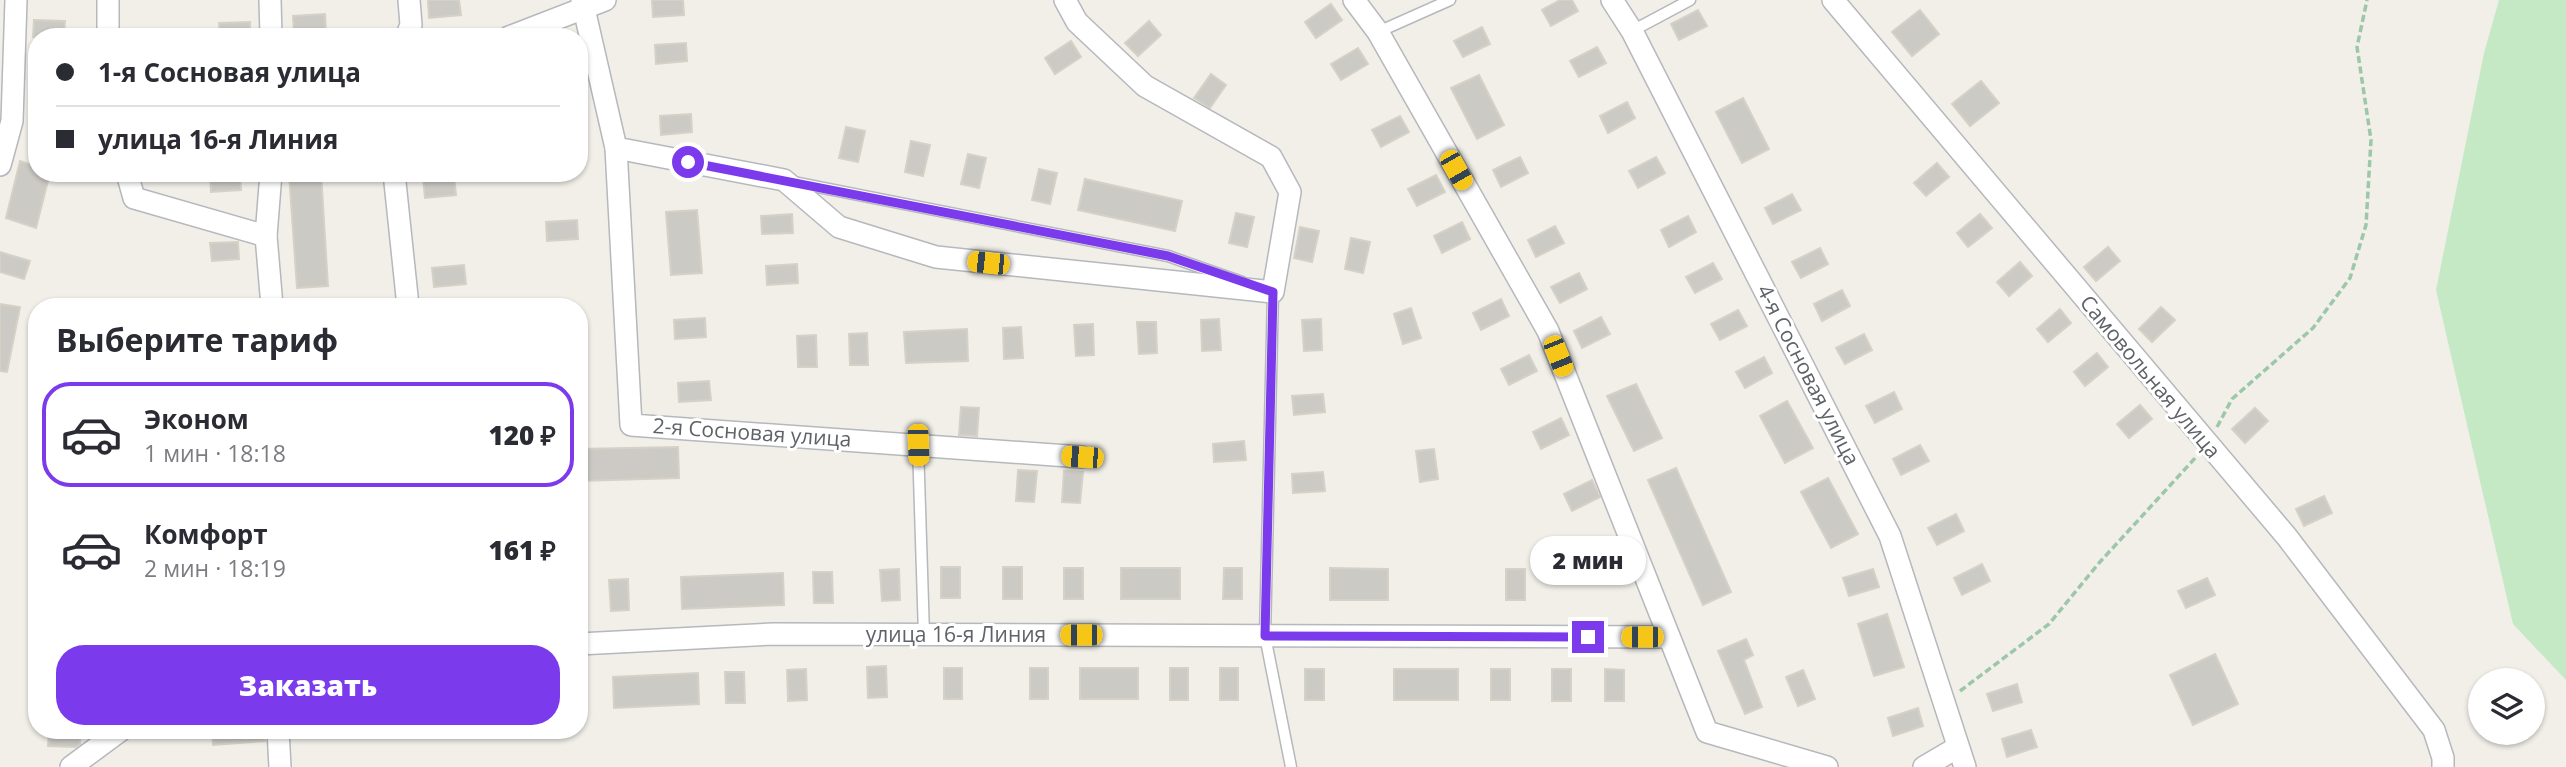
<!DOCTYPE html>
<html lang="ru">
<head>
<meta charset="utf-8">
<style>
	:root { --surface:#fff; --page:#f2f2f3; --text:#2b2b33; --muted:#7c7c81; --line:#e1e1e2; --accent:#7c3aed }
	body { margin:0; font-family:"Open Sans",sans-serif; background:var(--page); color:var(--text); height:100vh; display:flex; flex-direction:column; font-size:26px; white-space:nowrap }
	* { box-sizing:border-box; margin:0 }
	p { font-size:23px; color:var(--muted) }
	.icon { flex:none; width:38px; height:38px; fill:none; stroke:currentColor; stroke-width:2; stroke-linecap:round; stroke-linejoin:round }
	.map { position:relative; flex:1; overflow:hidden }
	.side { position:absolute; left:28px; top:298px; width:560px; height:441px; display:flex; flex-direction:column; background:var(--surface); border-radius:28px; box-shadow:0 2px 5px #0004 }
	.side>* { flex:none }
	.guide { position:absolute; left:28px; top:28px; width:560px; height:154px; border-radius:28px; box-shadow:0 2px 5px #0004; display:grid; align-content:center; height:154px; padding:0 28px; background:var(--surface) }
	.buttons { position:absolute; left:2468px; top:668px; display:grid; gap:14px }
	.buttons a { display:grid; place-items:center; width:77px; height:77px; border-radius:50%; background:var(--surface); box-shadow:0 2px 5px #0004; font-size:35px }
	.end { position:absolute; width:32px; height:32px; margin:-16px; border:9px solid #7c3aed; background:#fff; box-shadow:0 0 0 4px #fff }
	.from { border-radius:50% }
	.bubble { position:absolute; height:49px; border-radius:24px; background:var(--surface); box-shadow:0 2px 5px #0004; font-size:23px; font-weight:800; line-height:49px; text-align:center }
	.car { position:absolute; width:21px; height:42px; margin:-21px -10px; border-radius:9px; box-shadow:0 0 5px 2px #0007; background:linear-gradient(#f5c518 24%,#345 0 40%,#f5c518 0 76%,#345 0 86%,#f5c518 0) }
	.guide b { display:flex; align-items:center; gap:24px; height:66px; font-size:26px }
	.guide b+b { border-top:2px solid var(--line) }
	.guide i { width:18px; height:18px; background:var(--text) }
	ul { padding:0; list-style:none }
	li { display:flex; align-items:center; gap:21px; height:105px; margin:0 14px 10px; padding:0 14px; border:4px solid transparent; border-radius:28px }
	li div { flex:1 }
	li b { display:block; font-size:26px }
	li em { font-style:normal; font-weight:800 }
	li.current { border-color:var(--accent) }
	li>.icon { width:63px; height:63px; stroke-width:1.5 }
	h2 { padding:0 28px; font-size:32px; line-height:84px }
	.button { display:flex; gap:14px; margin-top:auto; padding:14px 28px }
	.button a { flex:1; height:80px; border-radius:28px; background:var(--accent); color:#fff; font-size:28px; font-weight:800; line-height:80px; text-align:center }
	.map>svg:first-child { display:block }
	.green { fill:#c5e8c5 }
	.building { fill:#cccac5; stroke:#d6d1c6; stroke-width:2 }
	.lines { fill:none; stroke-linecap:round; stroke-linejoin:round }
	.service-casing { stroke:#b5b8bc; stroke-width:13 }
	.minor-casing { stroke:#b5b8bc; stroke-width:24 }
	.path { stroke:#9cc7a9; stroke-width:3.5; stroke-dasharray:7 3.5; stroke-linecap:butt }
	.service { stroke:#fff; stroke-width:10 }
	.minor { stroke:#fff; stroke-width:21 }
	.route { stroke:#7c3aed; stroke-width:9 }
	.labels { text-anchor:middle; stroke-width:6; stroke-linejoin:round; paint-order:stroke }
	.street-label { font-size:21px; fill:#5f6368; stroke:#fff }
</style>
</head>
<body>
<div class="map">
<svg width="2566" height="767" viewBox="0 0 2566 767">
	<rect width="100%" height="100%" fill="#f1efe8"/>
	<polygon class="green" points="2499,0 2566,0 2566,680 2513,624 2436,290 2484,53"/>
	<g class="building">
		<polygon points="428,0 459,0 461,15 429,18"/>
		<polygon points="652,0 683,0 684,15 653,17"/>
		<polygon points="1560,0 1572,0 1578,11 1551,26 1542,10"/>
		<polygon points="1331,4 1342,20 1316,38 1305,22"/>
		<polygon points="1698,10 1707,26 1679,40 1671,24"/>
		<polygon points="1920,10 1939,34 1912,56 1892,32"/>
		<polygon points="325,14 326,33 294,35 293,16"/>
		<polygon points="34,20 65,21 64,37 33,37"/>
		<polygon points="1149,21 1161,35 1138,56 1125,43"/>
		<polygon points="250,22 250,37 220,37 219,23"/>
		<polygon points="1482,27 1490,44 1463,57 1454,41"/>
		<polygon points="1071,41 1081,57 1055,74 1045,58"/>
		<polygon points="686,43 687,61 656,64 655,45"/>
		<polygon points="1597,47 1606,63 1579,77 1570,61"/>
		<polygon points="1358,48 1368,64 1341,80 1331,64"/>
		<polygon points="1211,74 1226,85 1210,108 1194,98"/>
		<polygon points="1479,75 1504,125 1477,139 1451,88"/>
		<polygon points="1981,81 1999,103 1970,126 1952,104"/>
		<polygon points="1743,98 1769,149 1742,163 1716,112"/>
		<polygon points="1627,102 1635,118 1608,133 1600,116"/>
		<polygon points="691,114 692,132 661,135 660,116"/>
		<polygon points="1400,116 1409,132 1381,147 1372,130"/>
		<polygon points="846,127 865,131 858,162 839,158"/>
		<polygon points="911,141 930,145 923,176 905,172"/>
		<polygon points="968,154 986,158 979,188 961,184"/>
		<polygon points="1520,157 1528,173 1501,187 1493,170"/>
		<polygon points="1656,157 1665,173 1638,188 1629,171"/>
		<polygon points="20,161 37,167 37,173 50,173 36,228 6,218"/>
		<polygon points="1937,163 1949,177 1926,196 1914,183"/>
		<polygon points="1039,169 1057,173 1050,204 1032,200"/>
		<polygon points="240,173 241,190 211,192 210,174"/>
		<polygon points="289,173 321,173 328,286 297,288"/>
		<polygon points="1436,175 1445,192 1417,206 1408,189"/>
		<polygon points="454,176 456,195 425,198 423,179"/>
		<polygon points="1085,179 1182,201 1175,231 1078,210"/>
		<polygon points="1792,194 1801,210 1773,224 1765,208"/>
		<polygon points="697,210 702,273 671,275 666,212"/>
		<polygon points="1236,213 1254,217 1247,247 1229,243"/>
		<polygon points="792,214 793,233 762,234 761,216"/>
		<polygon points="1980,214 1992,228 1968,247 1957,233"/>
		<polygon points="1688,216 1696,232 1669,247 1661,230"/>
		<polygon points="577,220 578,239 547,241 546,222"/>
		<polygon points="1462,222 1470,239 1442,253 1434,236"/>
		<polygon points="1555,226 1564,243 1536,257 1528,240"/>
		<polygon points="1300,227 1319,231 1312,262 1294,258"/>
		<polygon points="1351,238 1370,242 1363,273 1345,269"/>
		<polygon points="238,242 239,259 212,261 210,243"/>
		<polygon points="2108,247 2120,261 2096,281 2084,267"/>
		<polygon points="1820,248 1828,264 1801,278 1792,262"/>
		<polygon points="0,252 30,261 24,279 0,272"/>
		<polygon points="2020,262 2032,276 2009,296 1997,282"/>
		<polygon points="1713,263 1722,279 1695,293 1686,277"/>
		<polygon points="797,264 798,283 767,285 766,266"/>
		<polygon points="464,265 466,284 434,287 432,268"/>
		<polygon points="1579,273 1587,289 1560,303 1551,287"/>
		<polygon points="1842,290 1850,306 1822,321 1814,304"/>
		<polygon points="1501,299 1509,316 1481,330 1473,313"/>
		<polygon points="0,304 20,307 7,372 0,371"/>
		<polygon points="2161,307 2175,320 2152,342 2139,329"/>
		<polygon points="1411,308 1421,338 1403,344 1394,314"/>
		<polygon points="2060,309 2071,323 2048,342 2037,329"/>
		<polygon points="1738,310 1747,326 1720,340 1711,324"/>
		<polygon points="1601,317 1610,334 1582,348 1574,331"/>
		<polygon points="705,318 706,337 675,339 674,320"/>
		<polygon points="1219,319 1221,350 1202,351 1201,320"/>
		<polygon points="1321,319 1322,350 1304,351 1302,320"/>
		<polygon points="1137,322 1156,322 1157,353 1139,354"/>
		<polygon points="1093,324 1094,355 1076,356 1074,325"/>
		<polygon points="1021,327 1023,358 1004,359 1003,328"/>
		<polygon points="967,329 968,361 906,363 904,332"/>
		<polygon points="867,333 868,365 850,365 849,334"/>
		<polygon points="1864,334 1872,350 1845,364 1836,348"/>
		<polygon points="816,335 817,367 798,367 797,336"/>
		<polygon points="2097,353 2108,367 2085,386 2074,372"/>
		<polygon points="1529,355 1537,371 1509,385 1501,369"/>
		<polygon points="1764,357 1772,373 1745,388 1736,372"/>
		<polygon points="709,381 711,400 679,402 678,383"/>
		<polygon points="1636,384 1662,438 1634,451 1607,396"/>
		<polygon points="1894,392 1902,409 1875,423 1866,406"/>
		<polygon points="1323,394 1325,412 1294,415 1292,396"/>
		<polygon points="1787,401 1813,448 1785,463 1760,416"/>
		<polygon points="2140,405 2152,419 2129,438 2117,424"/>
		<polygon points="961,407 979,408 977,436 959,435"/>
		<polygon points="2255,408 2268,421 2245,443 2232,429"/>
		<polygon points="1561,418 1569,435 1541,449 1533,432"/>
		<polygon points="1244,441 1246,460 1214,462 1213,444"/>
		<polygon points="1920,445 1929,461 1901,475 1893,459"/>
		<polygon points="678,447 679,478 579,481 579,449"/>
		<polygon points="1434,449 1438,479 1420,482 1416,451"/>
		<polygon points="1676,468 1731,592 1703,605 1648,480"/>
		<polygon points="1018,470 1037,471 1034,502 1016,501"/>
		<polygon points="1064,471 1083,472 1080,503 1062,502"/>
		<polygon points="1323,472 1325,491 1293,493 1292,474"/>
		<polygon points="1828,478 1858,534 1831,548 1801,492"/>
		<polygon points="1592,480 1600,497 1572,511 1564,494"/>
		<polygon points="2324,496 2332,513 2304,526 2296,509"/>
		<polygon points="1956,514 1964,531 1937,545 1928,528"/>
		<polygon points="1589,557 1590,575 1558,576 1558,558"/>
		<polygon points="1982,564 1990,581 1962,595 1954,578"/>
		<rect x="941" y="567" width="19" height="31"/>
		<rect x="1003" y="567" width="19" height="32"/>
		<rect x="1064" y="568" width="19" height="31"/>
		<rect x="1121" y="568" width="59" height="31"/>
		<polygon points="1224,568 1242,568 1242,599 1223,599"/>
		<polygon points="1330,568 1388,569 1388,600 1330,600"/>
		<polygon points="899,569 900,600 882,601 880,570"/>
		<rect x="1506" y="569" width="19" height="31"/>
		<polygon points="1873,569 1879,587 1849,596 1843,578"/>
		<polygon points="813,572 832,572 833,603 814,603"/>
		<polygon points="783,573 784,605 682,609 681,577"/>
		<polygon points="2207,578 2215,595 2186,608 2178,591"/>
		<polygon points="628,579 629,610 611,611 609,580"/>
		<polygon points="1887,614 1904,667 1874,676 1858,624"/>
		<polygon points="1746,639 1753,655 1744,660 1762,707 1745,714 1718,651"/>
		<polygon points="2215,654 2238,704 2193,725 2170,675"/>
		<polygon points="886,666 887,697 868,698 867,667"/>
		<rect x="944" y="668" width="18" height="31"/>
		<rect x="1030" y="668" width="18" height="31"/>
		<rect x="1080" y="668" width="58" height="31"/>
		<rect x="1170" y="668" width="18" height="32"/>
		<rect x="1220" y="668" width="18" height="32"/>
		<polygon points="806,669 807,700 788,701 787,670"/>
		<rect x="1305" y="669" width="19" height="31"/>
		<rect x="1394" y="669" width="64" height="31"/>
		<rect x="1491" y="669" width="19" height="31"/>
		<rect x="1552" y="669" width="19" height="32"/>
		<polygon points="1605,669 1624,670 1624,701 1605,701"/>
		<polygon points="1803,670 1815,699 1798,706 1786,677"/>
		<polygon points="725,672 744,672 745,703 726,703"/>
		<polygon points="698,673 699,704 614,708 613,677"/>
		<polygon points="2017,684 2022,702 1993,711 1987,694"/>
		<polygon points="1918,708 1923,726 1893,736 1888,718"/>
		<polygon points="49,730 80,730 80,744 76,747 48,746"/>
		<polygon points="212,730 265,730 265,741 213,745"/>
		<polygon points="2031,730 2037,747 2007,757 2002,739"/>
	</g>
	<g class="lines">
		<g class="service-casing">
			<g id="service">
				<polyline points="1632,31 1690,0"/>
				<polyline points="1378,32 1450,0"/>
				<polyline points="793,182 1168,256 1242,282"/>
				<polyline points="1270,291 1273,292 1265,636 1291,767"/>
				<polyline points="918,445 924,635"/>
			</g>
		</g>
		<g class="minor-casing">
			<g id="minor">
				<polyline points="108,0 108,37"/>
				<polyline points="270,0 271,37"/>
				<polyline points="582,0 616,148 631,425 1082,457"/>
				<polyline points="1354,0 1378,32 1548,331 1707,732 1827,767"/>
				<polyline points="1612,0 1632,31 1890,536 1965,767"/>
				<polyline points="1833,0 2287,537 2434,730 2443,758 2443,767"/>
				<polyline points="406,37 411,25 409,0"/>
				<polyline points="509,37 605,0"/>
				<polyline points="616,148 784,180 839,227 936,257 1273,292 1290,192 1271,157 1145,86 1077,22 1065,0"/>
				<polyline points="0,165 12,121 16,0"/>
				<polyline points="127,173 134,198 266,236 272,306"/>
				<polyline points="394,173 408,306"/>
				<polyline points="266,236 271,173"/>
				<polyline points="579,644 773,634 1669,637"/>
				<polyline points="278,730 280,767"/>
				<polyline points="71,767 121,730"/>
				<polyline points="1924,767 1958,747"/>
			</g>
		</g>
		<g class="path">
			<polyline points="2217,427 2232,399 2313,328 2350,278 2366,225 2371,140 2357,47 2367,0"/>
			<polyline points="1960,691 2049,624 2099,563 2197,456"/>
		</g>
		<use href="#service" class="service"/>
		<use href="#minor" class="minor"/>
	</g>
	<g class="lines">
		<polyline class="route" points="688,162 1168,256 1273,292 1265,636 1588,637"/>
	</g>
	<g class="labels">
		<g class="street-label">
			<text transform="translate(1808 375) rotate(63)" y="7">4-я Сосновая улица</text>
			<text transform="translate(2150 377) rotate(50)" y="7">Самовольная улица</text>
			<text transform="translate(752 433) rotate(4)" y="7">2-я Сосновая улица</text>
			<text x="956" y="642">улица 16-я Линия</text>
		</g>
	</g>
</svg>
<div class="buttons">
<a><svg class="icon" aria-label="layers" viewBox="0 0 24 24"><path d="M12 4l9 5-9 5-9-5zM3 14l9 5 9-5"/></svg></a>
</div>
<i class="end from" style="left:688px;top:162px"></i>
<i class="end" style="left:1588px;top:637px"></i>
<div class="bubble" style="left:1530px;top:536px;width:116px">2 мин</div>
<i class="car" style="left:1456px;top:170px;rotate:150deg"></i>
<i class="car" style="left:988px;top:263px;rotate:276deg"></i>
<i class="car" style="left:1558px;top:356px;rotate:158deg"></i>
<i class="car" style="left:918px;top:445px;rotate:178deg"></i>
<i class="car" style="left:1082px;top:457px;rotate:274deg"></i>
<i class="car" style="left:1081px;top:635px;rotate:270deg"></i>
<i class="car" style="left:1642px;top:637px;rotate:270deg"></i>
<div class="guide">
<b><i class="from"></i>1-я Сосновая улица</b>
<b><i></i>улица 16-я Линия</b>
</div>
<section class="side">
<h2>Выберите тариф</h2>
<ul>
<li class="current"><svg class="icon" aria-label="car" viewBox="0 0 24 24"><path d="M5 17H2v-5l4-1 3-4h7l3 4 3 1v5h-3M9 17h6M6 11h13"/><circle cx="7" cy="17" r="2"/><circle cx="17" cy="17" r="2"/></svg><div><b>Эконом</b><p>1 мин · 18:18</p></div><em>120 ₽</em></li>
<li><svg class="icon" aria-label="car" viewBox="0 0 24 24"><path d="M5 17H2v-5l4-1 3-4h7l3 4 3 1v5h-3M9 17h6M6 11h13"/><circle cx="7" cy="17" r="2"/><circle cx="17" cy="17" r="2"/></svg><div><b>Комфорт</b><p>2 мин · 18:19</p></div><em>161 ₽</em></li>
</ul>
<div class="button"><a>Заказать</a></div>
</section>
</div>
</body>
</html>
